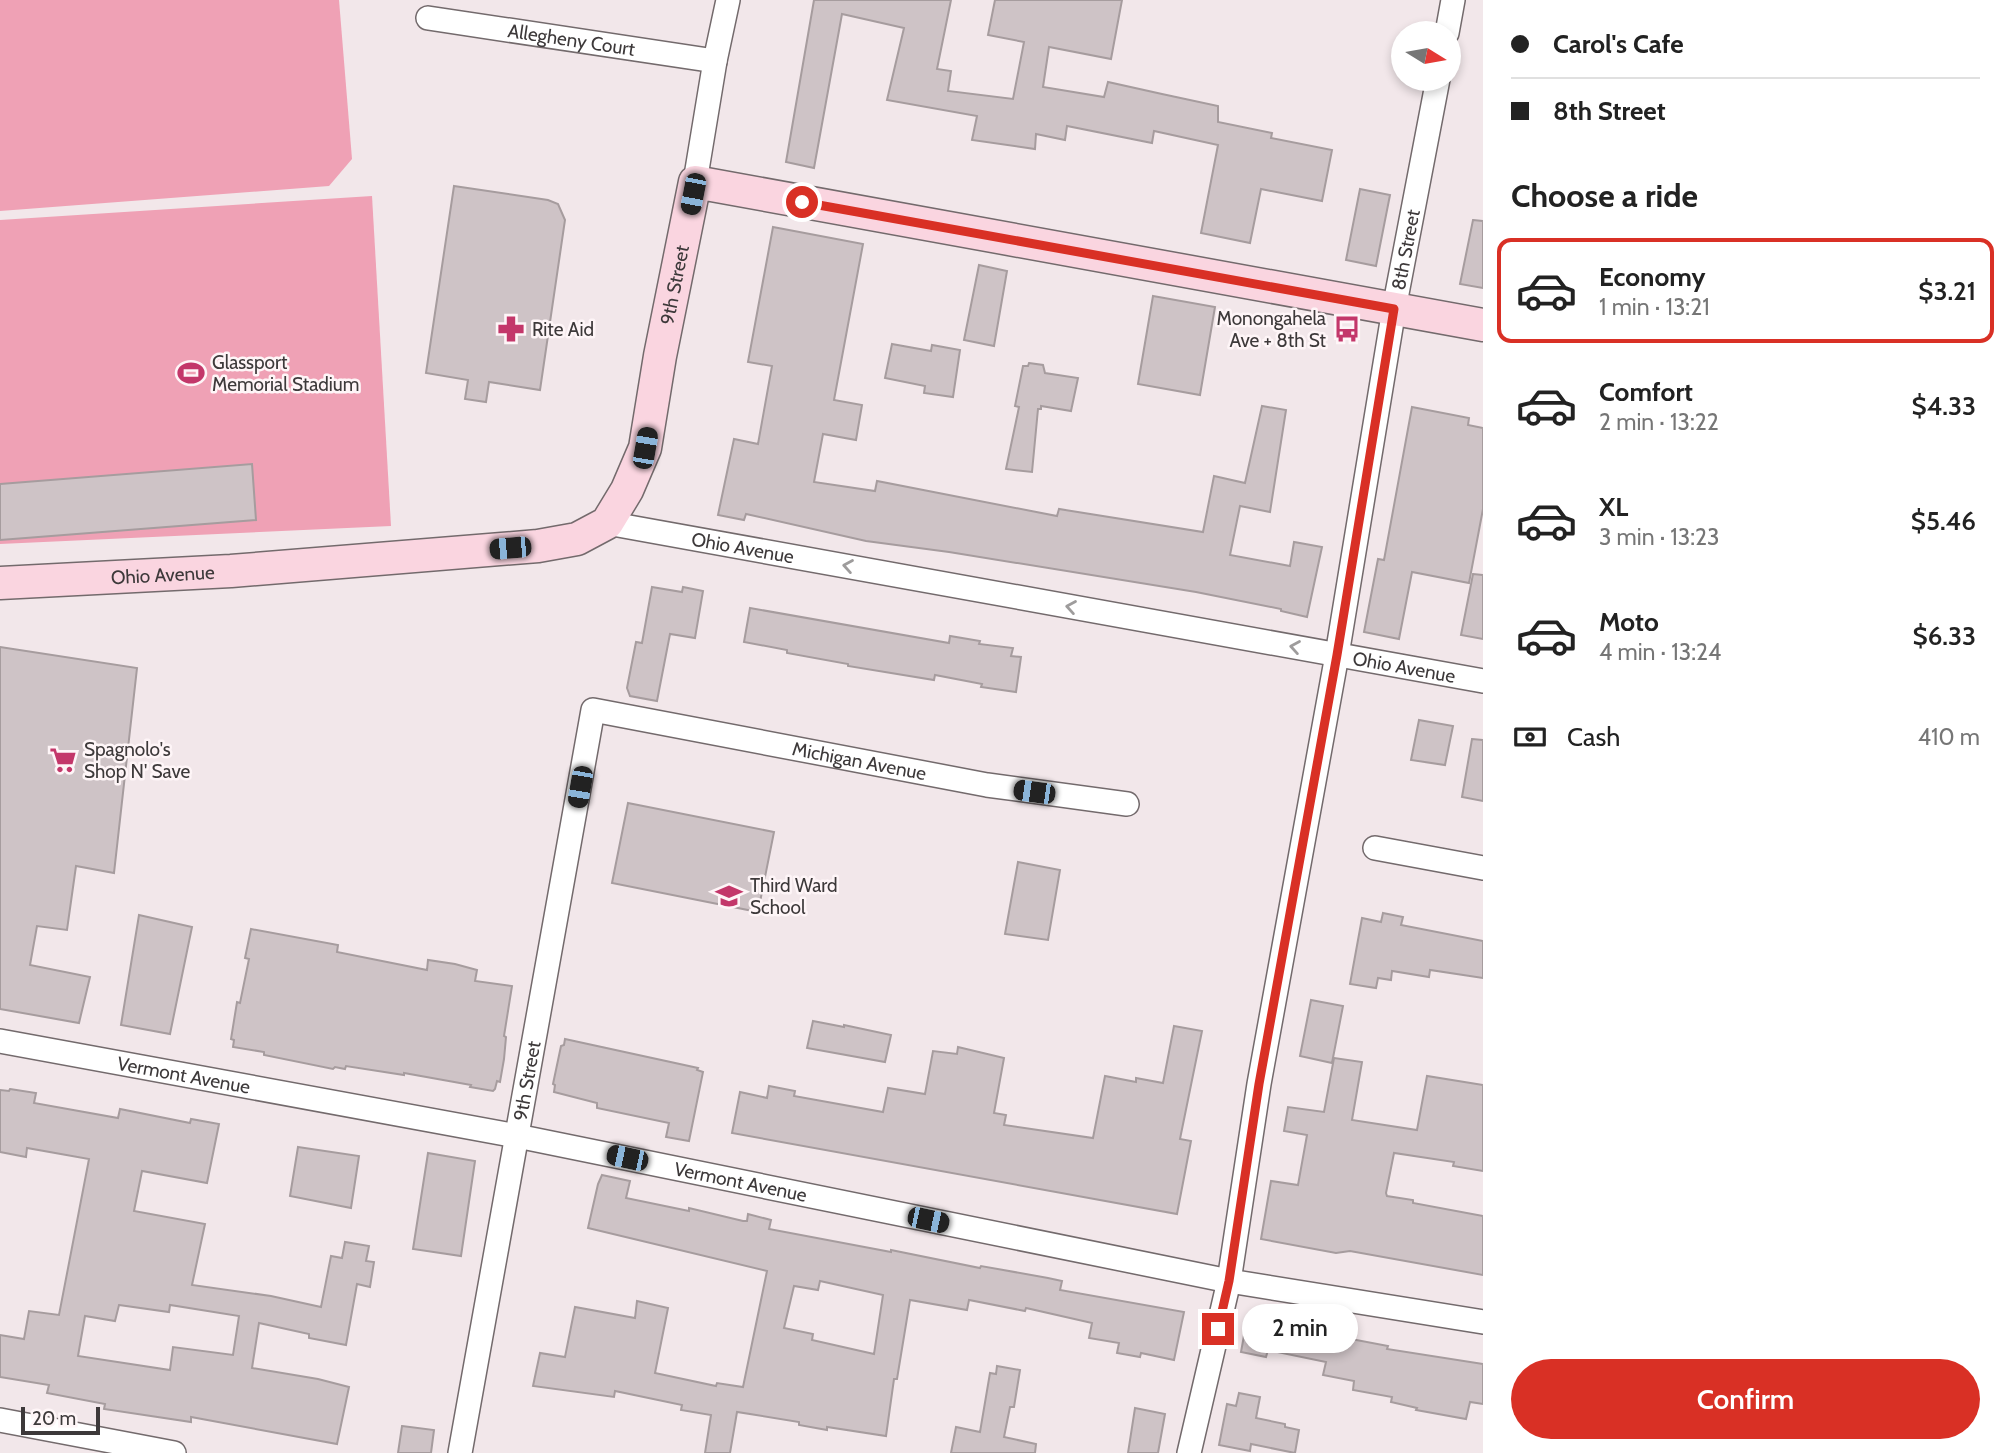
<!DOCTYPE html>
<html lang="en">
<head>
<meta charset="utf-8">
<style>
	:root { --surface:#fff; --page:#f6f6f6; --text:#222; --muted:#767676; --line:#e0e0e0; --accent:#d93025 }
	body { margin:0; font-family:Cabin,sans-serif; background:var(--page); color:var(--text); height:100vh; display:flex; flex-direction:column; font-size:26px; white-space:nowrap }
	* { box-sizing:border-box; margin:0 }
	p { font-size:23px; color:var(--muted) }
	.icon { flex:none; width:38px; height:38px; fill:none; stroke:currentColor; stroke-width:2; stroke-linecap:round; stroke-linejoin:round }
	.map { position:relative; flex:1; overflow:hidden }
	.details { display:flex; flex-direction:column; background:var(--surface); width:525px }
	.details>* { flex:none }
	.hud { display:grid; align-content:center; height:154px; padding:0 28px; background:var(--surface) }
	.needle { width:46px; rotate:101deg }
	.tools { position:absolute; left:1391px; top:21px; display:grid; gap:14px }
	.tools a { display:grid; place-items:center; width:70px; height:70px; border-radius:50%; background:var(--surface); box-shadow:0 4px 10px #0003; font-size:35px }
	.scale { position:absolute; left:21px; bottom:18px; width:79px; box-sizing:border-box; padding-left:7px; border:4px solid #3d393a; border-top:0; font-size:19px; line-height:24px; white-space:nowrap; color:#3d393a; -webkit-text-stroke:5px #fef5f7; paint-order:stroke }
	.end { position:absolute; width:32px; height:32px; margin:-16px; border:9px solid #d93025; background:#fff; box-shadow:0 0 0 4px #fff }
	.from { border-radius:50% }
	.bubble { position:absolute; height:49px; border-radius:24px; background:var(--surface); box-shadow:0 4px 10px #0003; font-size:23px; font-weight:600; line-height:49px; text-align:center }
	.car { position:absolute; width:21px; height:42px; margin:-21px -10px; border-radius:9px; box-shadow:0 0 5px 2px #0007; background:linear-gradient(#222 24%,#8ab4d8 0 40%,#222 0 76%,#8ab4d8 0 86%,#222 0) }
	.hud b { display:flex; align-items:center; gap:24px; height:66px; font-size:26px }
	.hud b+b { border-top:2px solid var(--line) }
	.hud i { width:18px; height:18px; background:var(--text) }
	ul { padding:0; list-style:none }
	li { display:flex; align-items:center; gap:21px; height:105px; margin:0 14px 10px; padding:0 14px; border:4px solid transparent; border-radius:14px }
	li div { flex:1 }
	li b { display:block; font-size:26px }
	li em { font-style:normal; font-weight:600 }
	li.selected { border-color:var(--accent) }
	li>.icon { width:63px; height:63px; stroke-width:1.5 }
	h2 { padding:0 28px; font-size:32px; line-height:84px }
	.pay { display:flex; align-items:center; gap:18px; height:77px; padding:0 28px; font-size:26px }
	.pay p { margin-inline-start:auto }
	.primary-button { display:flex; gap:14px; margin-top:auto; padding:14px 28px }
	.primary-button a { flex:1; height:80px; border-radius:42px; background:var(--accent); color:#fff; font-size:28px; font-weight:600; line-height:80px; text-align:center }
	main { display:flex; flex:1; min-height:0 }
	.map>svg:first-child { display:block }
	.green { fill:#efa1b5 }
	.building { fill:#cec3c6; stroke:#a69c9e; stroke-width:2; fill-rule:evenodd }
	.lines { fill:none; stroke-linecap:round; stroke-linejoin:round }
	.street-casing { stroke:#736a6c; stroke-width:26 }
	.secondary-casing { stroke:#736a6c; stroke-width:35 }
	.street { stroke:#fff; stroke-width:23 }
	.secondary { stroke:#fad5e0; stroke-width:32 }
	.oneway { stroke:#9e9c9c }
	.route { stroke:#d93025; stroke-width:9 }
	.labels { text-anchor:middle; stroke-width:5; stroke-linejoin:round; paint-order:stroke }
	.street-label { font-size:19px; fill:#3d393a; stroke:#fef5f7 }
	.poi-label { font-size:19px; fill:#3d393a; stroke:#fef5f7; text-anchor:start }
</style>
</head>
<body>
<main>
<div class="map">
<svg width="1483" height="1453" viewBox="0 0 1483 1453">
	<rect width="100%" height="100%" fill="#f2e7ea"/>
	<g class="green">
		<polygon points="0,0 339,0 352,159 329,186 0,211"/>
		<polygon points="372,196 391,526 0,544 0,220"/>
	</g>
	<g class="building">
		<polygon points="814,0 951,0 937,69 951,71 948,91 1013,99 1024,42 988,35 995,0 1122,0 1111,59 1049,47 1043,87 1104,97 1108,82 1162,94 1218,106 1218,122 1272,133 1271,138 1332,150 1322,201 1261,189 1250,243 1201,233 1218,145 1154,131 1152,143 1067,126 1065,140 1036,134 1035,149 972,140 977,116 887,100 904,28 842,14 814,168 786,162"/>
		<polygon points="454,186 548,200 558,204 565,220 540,390 489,382 486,402 465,399 468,380 426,373"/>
		<polygon points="1360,189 1390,195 1376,266 1346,260"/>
		<polygon points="1473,220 1483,221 1483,288 1460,284"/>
		<polygon points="773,227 863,244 834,400 862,405 856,440 823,434 814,482 875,491 877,481 1057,516 1059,509 1203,532 1214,476 1245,483 1262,406 1286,410 1270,512 1240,506 1230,555 1290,566 1294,542 1322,547 1307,617 1281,611 1281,609 1196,592 949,552 866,541 746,514 744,520 718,515 734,439 758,444 772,366 748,362"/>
		<polygon points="979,265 1007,271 994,346 964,340"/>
		<polygon points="1153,296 1215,307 1200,395 1138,384"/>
		<polygon points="892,344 931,351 932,345 960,350 953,397 924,393 925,386 885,378"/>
		<polygon points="1029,363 1043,365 1045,373 1078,378 1071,411 1041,406 1041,409 1038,409 1032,472 1006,469 1019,407 1015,406 1023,366 1028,366"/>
		<polygon points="1412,407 1469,418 1468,425 1483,428 1483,509 1469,583 1412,572 1399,639 1364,632 1378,559 1384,560"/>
		<polygon points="252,464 256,520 0,540 0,484"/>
		<polygon points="1473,574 1483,575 1483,639 1461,635"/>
		<polygon points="652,587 682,592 683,587 703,591 695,638 670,634 657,701 630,696 627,688 636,642 642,643"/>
		<polygon points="750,608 949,643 950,636 980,641 979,644 1013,648 1011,656 1021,657 1016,692 981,687 982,684 935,675 934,680 848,666 848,664 787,653 787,650 744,642"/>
		<polygon points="0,647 137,668 114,873 76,866 67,930 37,926 30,965 90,977 79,1023 0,1009"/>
		<polygon points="1419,720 1453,726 1445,765 1411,760"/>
		<polygon points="1472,739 1483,740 1483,801 1462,797"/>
		<polygon points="628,803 774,832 758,912 612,883"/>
		<polygon points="1018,862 1060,870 1048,940 1005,934"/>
		<polygon points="1383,913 1403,917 1401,925 1483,941 1483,978 1430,970 1429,977 1392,971 1391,980 1378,978 1376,988 1350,984 1362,918 1381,922"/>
		<polygon points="139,915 192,927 170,1034 121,1025"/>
		<polygon points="251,929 338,945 337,952 427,970 428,960 455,964 477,970 475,981 512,986 504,1036 506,1037 504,1059 500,1082 497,1081 495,1089 493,1091 470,1087 471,1085 404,1073 404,1075 346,1066 345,1069 335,1067 333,1069 264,1055 264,1052 233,1047 234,1040 231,1039 237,1002 240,1003 249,959 245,958"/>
		<polygon points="1311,1000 1343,1006 1332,1063 1300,1056"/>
		<polygon points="813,1021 844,1027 844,1025 891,1035 885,1062 807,1048"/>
		<polygon points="1174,1026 1202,1031 1180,1139 1191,1141 1177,1214 732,1133 740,1092 767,1098 769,1086 795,1091 794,1096 883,1112 888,1088 925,1094 933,1051 957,1054 958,1047 1004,1058 994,1113 1006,1115 1004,1125 1093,1138 1105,1076 1136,1082 1136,1078 1163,1083"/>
		<polygon points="565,1039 698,1068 697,1070 703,1072 689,1141 666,1137 669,1123 597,1108 597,1103 554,1092 555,1085 553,1084 561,1046 564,1045"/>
		<polygon points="1334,1058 1362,1062 1352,1120 1417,1130 1427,1076 1483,1085 1483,1171 1453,1166 1454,1162 1394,1153 1386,1193 1387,1196 1413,1200 1413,1203 1483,1216 1483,1275 1350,1251 1336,1253 1261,1239 1271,1181 1298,1185 1307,1135 1284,1131 1288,1107 1324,1112"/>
		<path d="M10,1089L36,1093L34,1103L118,1118L120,1109L190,1123L191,1119L219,1124L207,1183L142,1171L134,1211L205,1224L192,1285L271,1296L321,1307L331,1256L342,1258L345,1242L369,1246L366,1261L374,1262L370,1287L357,1284L346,1345L309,1338V1334L259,1323L252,1368L318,1379L349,1387L337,1444L191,1417V1422L104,1409L105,1404L47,1393L49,1385L0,1377V1335L24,1339L29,1311L59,1315L89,1159L27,1148L26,1157L0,1152V1090L9,1091ZM119,1305L169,1312L170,1305L239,1316L233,1355L173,1347L170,1370L78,1356L85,1316L115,1321Z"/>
		<polygon points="298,1147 359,1156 351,1208 290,1196"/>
		<polygon points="428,1153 475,1161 461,1256 413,1249"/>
		<path d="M602,1175L630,1181L626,1198L689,1211V1208L743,1221H747L748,1214L771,1220L769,1229L891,1252V1250L980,1268L981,1266L1048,1278L1062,1281L1060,1290L1184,1312L1174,1360L1141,1353L1140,1357L1117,1353L1119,1343L1089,1338L1092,1323L1026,1308L1025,1311L969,1300L967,1310L910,1300L897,1379H894L886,1436L827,1427V1430L799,1425V1422L737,1412L730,1453H705L711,1415L681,1410L682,1405L615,1391L614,1397L533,1386L540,1353L565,1357L575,1307L635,1318L637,1301L668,1308L655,1373L716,1386L717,1383L743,1387L767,1271L588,1228L598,1184ZM820,1281L883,1295L874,1354L812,1340L813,1334L784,1328L794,1286L818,1290Z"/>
		<polygon points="1247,1319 1307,1330 1308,1322 1353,1331 1351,1339 1388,1346 1387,1349 1483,1364 1483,1404 1470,1402 1466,1419 1416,1410 1417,1408 1391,1402 1392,1397 1353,1390 1354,1381 1323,1375 1326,1362 1268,1350 1266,1357 1241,1352"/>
		<polygon points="997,1366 1020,1370 1014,1407 1010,1407 1004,1437 1036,1444 1035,1453 951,1453 956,1427 980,1432 990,1373 996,1374"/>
		<polygon points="1239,1393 1260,1397 1256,1418 1285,1424 1285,1427 1299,1430 1295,1453 1251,1444 1250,1451 1219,1445 1227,1404 1236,1406"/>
		<polygon points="1135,1408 1165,1414 1158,1453 1128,1453"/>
		<polygon points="402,1426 434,1430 431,1453 398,1453"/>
	</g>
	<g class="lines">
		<g class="street-casing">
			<g id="street">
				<path id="s1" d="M428,18L715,61"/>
				<polyline points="1447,33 1453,0"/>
				<polyline points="695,182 715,61 728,0"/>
				<path id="s2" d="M607,523L1483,681"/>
				<polyline points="1375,848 1483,868"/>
				<path id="s3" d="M0,1041L517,1136L1229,1281L1483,1322"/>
				<polyline points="0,1420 174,1453"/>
				<path id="s4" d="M460,1453L593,710L987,785L1127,804"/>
				<path id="s5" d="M1189,1453L1229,1281L1259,1084L1337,655L1394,309L1438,79"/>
			</g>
		</g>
		<g class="secondary-casing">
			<g id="secondary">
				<path id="s6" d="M0,583L231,571L538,546L577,539L607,523L627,490L645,448L660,356L695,182L1483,325"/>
			</g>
		</g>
		<use href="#street" class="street"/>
		<use href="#secondary" class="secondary"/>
	</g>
	<defs><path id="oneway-chevron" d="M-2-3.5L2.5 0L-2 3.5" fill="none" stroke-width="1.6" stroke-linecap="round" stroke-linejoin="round" transform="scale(1.75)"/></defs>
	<g class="oneway">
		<use href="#oneway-chevron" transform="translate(848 566) rotate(-170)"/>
		<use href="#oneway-chevron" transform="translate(1071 607) rotate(-170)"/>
		<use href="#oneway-chevron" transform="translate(1295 647) rotate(-170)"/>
	</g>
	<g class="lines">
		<polyline class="route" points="802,202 1394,309 1337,655 1259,1084 1229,1281 1218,1329"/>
	</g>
	<defs>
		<g id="pharmacy-bare" transform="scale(2.1)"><path d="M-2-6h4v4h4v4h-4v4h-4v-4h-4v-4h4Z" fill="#c3376a" stroke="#fef5f7" stroke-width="2.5" paint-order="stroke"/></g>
		<g id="bus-bare" transform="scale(2.1)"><path d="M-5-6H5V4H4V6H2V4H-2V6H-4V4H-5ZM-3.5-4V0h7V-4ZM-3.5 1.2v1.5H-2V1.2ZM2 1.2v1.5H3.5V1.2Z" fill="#c3376a" stroke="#fef5f7" stroke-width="2.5" paint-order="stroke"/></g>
		<g id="stadium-bare" transform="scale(2.1)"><path d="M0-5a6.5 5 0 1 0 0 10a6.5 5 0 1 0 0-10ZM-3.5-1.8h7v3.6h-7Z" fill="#c3376a" stroke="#fef5f7" stroke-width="2.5" paint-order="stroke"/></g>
		<g id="supermarket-bare" transform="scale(2.1)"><path d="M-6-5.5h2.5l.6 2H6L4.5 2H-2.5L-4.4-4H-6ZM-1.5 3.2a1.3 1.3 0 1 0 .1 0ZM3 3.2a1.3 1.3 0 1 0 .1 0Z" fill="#c3376a" stroke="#fef5f7" stroke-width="2.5" paint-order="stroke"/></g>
		<g id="school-bare" transform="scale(2.1)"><path d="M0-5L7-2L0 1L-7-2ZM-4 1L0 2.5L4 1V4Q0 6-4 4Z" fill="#c3376a" stroke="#fef5f7" stroke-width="2.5" paint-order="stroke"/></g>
	</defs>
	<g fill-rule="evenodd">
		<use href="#pharmacy-bare" x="511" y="329"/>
		<use href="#bus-bare" x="1347" y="329"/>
		<use href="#stadium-bare" x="191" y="373"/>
		<use href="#supermarket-bare" x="63" y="760"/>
		<use href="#school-bare" x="729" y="896"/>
	</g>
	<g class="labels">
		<g class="street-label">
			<text dy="7" stroke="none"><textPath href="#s1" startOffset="145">Allegheny Court</textPath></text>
			<text dy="7" stroke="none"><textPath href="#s5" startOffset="1223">8th Street</textPath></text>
			<text dy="7" stroke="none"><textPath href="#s6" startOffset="863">9th Street</textPath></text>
			<text dy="7" stroke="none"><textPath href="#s2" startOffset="138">Ohio Avenue</textPath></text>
			<text dy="7" stroke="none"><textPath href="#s6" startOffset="163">Ohio Avenue</textPath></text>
			<text dy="7" stroke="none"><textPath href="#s2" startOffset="810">Ohio Avenue</textPath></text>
			<text dy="7" stroke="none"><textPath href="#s4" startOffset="1026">Michigan Avenue</textPath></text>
			<text dy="7" stroke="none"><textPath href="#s3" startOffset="187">Vermont Avenue</textPath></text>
			<text dy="7" stroke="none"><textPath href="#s4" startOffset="378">9th Street</textPath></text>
			<text dy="7" stroke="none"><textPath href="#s3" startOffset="754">Vermont Avenue</textPath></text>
		</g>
		<g class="poi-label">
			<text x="1326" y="325" text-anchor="end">Monongahela<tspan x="1326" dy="22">Ave + 8th St</tspan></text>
			<text x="532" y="336">Rite Aid</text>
			<text x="212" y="369">Glassport<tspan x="212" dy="22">Memorial Stadium</tspan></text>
			<text x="84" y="756">Spagnolo's<tspan x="84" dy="22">Shop N' Save</tspan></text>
			<text x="750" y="892">Third Ward<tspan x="750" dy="22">School</tspan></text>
		</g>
	</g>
</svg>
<div class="tools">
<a><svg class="needle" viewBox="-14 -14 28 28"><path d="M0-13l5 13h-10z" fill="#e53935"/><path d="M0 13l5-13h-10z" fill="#767676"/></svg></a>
</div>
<div class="scale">20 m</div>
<i class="end from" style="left:802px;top:202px"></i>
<i class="end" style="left:1218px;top:1329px"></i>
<div class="bubble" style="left:1242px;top:1304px;width:116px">2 min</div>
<i class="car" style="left:693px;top:194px;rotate:191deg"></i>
<i class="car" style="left:645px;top:448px;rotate:10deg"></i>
<i class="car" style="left:510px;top:548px;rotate:265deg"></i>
<i class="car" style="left:580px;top:787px;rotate:190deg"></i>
<i class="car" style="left:1034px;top:792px;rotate:278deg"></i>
<i class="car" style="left:627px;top:1158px;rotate:282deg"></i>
<i class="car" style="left:928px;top:1220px;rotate:102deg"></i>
</div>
<section class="details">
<div class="hud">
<b><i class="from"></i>Carol's Cafe</b>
<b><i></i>8th Street</b>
</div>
<h2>Choose a ride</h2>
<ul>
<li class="selected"><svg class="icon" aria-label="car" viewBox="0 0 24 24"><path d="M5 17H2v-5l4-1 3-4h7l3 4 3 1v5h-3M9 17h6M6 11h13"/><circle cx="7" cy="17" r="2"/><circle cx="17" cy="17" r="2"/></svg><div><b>Economy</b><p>1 min · 13:21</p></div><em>$3.21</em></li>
<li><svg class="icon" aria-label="car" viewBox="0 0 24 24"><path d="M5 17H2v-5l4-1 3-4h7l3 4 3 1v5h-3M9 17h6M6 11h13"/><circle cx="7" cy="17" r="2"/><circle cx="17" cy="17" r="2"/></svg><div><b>Comfort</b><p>2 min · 13:22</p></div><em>$4.33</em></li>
<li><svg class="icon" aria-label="car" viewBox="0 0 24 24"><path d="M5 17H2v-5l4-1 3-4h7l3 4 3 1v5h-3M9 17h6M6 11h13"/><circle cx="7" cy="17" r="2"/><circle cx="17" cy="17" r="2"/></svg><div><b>XL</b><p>3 min · 13:23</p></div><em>$5.46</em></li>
<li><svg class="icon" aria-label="car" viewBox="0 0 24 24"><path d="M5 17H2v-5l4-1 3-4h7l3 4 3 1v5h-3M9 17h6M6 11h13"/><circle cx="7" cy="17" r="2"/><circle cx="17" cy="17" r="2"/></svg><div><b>Moto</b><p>4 min · 13:24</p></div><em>$6.33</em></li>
</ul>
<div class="pay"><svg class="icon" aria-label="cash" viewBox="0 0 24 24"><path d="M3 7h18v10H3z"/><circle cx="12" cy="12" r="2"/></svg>Cash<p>410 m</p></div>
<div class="primary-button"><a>Confirm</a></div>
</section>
</main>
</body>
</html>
